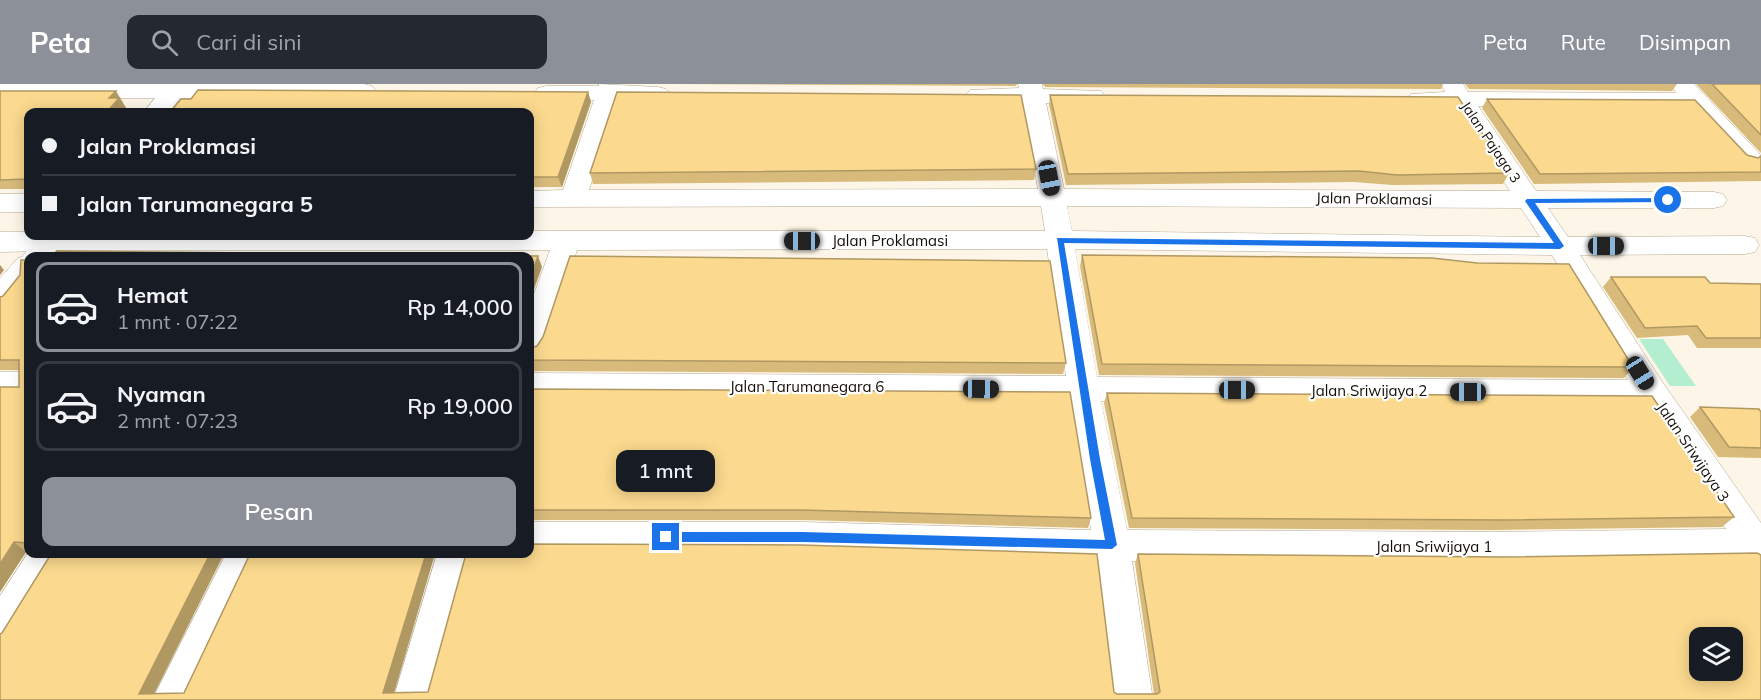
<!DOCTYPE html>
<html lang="id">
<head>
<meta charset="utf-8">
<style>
	:root { --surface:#171b24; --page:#242831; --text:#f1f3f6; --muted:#9ea1a6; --line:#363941; --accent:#8c9099 }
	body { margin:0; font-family:Mulish,sans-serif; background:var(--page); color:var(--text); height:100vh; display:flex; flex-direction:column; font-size:22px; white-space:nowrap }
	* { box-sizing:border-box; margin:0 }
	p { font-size:20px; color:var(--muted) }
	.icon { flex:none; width:33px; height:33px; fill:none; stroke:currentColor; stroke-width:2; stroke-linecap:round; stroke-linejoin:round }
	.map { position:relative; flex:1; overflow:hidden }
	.details { position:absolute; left:24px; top:168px; width:510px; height:306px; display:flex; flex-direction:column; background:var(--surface); border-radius:12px; box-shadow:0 3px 15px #0003 }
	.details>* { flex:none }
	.hud { position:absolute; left:24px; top:24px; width:510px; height:132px; border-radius:12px; box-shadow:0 3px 15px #0003; display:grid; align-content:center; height:132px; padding:0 18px; background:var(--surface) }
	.controls { position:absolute; left:1689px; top:543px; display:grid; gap:12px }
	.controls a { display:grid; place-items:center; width:54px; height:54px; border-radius:12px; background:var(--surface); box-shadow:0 3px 15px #0003; font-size:30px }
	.end { position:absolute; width:27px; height:27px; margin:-14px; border:8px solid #1a73e8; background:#fff; box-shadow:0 0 0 3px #fff }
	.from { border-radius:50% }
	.bubble { position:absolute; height:42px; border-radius:12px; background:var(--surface); box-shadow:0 3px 15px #0003; font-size:20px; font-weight:600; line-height:42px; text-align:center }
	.car { position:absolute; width:18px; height:36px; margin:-18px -9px; border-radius:8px; box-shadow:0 0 4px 2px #0007; background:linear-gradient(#222 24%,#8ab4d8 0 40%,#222 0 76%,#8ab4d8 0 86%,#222 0) }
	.hud b { display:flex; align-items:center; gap:21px; height:57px; font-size:22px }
	.hud b+b { border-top:2px solid var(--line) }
	.hud i { width:15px; height:15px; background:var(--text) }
	ul { padding:10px 0 0; list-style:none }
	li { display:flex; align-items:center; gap:18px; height:90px; margin:0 12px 9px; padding:0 6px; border:3px solid var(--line); border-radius:12px }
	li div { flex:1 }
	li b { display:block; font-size:22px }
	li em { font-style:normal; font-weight:600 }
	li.current { border-color:var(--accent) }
	li>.icon { width:54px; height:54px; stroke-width:1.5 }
	.primary-button { display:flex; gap:12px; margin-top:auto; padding:12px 18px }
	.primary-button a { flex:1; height:69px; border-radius:12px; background:var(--accent); color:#fff; font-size:24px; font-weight:600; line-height:69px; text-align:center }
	header { display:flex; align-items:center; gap:36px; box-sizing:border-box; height:84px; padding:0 30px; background:var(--accent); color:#fff }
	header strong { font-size:28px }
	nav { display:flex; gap:33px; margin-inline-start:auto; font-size:21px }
	.search { width:420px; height:54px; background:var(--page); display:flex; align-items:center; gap:15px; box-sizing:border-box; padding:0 21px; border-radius:12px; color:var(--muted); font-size:22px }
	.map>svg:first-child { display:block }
	.green { fill:#b4eed0 }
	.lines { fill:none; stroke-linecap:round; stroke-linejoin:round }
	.minor-casing { stroke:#b3a892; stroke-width:1 }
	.tertiary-casing { stroke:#b3a892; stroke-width:1 }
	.secondary-casing { stroke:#b3a892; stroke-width:1 }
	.minor { fill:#fff; fill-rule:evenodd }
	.tertiary { fill:#fff; fill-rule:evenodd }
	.secondary { fill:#fff; fill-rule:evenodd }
	.wall { fill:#d8bb7a }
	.shaded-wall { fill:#b09863 }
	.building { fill:#fbd98e; stroke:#b09863; stroke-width:1.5; fill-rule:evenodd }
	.route { fill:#1a73e8 }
	.labels { text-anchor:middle; stroke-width:4.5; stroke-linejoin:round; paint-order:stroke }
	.far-street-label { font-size:14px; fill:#120e06; stroke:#fff }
	.street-label { font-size:15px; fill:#120e06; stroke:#fff }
</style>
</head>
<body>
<header>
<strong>Peta</strong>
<div class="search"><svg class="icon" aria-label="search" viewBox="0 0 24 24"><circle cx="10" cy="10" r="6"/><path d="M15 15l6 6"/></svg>Cari di sini</div>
<nav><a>Peta</a><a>Rute</a><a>Disimpan</a></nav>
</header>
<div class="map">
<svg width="1761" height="616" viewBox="0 0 1761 616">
	<rect width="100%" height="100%" fill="#fdf6e8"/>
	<polygon class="green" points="1639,255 1663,255 1696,302 1670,302"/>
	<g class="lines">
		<g class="minor-casing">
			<g id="minor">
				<polygon points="0,0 364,0 372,2 376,7 372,12 364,14 0,14"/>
				<path d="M599,0L658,3L666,5L670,10L666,15L617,17L589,106L1038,105L1022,18L970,16L966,11L970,6L1019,4L1018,0H1042L1043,5L1101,7L1105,12L1101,17L1093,19H1046L1064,105L1510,107L1454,22L1411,20L1407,15L1411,10L1445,8L1441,0H1463L1468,8L1676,9L1671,0H1694L1758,68L1761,72L1758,78L1749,81L1740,78L1689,23L1478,22L1536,107L1714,108L1723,110L1727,116L1723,122L1714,124H1548L1568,153L1745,152L1755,154L1759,161L1755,168L1745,170L1580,171L1663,299L1761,439V484L1748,479L1746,476L1494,480L1132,477L1153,616H1113L1096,477L802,468H530V438H802L1091,446L1070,316L530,313V289L1066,292L1047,165L577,166L545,262L541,270L530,273V221L550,166H50L40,163L36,157L40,152H530V147H1045L1041,122L530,123V107L563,106L594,16L538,14L534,9L538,4L546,2H599ZM1067,122L1521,124L1540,153L1072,147ZM1075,165L1552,171L1628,296L1097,293ZM1101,317L1643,320L1726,445L1494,448L1127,446Z"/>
				<rect x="0" y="288" width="28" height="24"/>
				<polygon points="28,469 66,470 13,557 0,562 0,512"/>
				<polygon points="226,470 262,470 193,616 152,616"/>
				<polygon points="437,470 473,470 433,616 393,616"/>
			</g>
		</g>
		<g class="tertiary-casing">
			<g id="tertiary">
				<rect x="0" y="110" width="28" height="18"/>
				<polygon points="0,148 28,148 28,152 61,152 64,157 60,164 50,167 0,168"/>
			</g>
		</g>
		<g class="secondary-casing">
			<g id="secondary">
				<polygon points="166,0 191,0 169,28 144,28"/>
				<polygon points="38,152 68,152 52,172 28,172 28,200 11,221 0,224 0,194 18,174 22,173"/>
			</g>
		</g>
		<use href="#minor" class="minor"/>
		<use href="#tertiary" class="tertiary"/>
		<use href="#secondary" class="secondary"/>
	</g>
	<g class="wall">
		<polygon points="673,0 1017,0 1016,2"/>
		<polygon points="1043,0 1443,0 1441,5 1045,3"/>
		<polygon points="1465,0 1677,0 1672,7 1469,5"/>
		<polygon points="1696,0 1761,0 1761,69"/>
		<polygon points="0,7 122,17 126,24 28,28 28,105 0,105"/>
		<polygon points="588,8 591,18 562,103 530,103 530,28"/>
		<polygon points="1050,11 1509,89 1503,100 1392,101 1354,98 1066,101 1049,21"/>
		<polygon points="1487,15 1758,74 1761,72 1761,97 1534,100 1482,24"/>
		<polygon points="1036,85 1034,96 593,100 590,89"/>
		<polygon points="1082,171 1633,283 1624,294 1099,291 1080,182"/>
		<polygon points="28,176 28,468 26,468 0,508 19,303 19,286 0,286 0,213 3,212 20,191"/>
		<polygon points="1611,193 1710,199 1761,200 1761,264 1697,264 1688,251 1637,254 1603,203"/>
		<polygon points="530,264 1066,279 1063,290 530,287"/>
		<polygon points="530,305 1091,434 1088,444 802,436 530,436"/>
		<polygon points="1107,309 1734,433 1722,443 1494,446 1129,444 1104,319"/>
		<polygon points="1700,323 1761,328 1761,374 1718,373 1690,333"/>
		<polygon points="1138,470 1503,473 1761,616 155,609 1114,608 1117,610 1154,610 1135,479"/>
	</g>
	<g class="shaded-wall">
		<polygon points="116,7 126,24 122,28 107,28 109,14"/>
		<polygon points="588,8 591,18 562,103 558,93"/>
		<polygon points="538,172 542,183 530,216 530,195"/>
		<polygon points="0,181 4,186 0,191"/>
		<polygon points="14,458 26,468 0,508 0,480"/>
		<polygon points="210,470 224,470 151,616 139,610"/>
		<polygon points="426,470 435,470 392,616 383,609"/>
	</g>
	<g class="building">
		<polygon points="1712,0 1761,0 1761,51"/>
		<polygon points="198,6 588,8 558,93 530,93 530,28 170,28 181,15 191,15"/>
		<polygon points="0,7 116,7 109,14 119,14 107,28 28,28 28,95 0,96"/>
		<polygon points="617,8 1021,11 1036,85 590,89"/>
		<polygon points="1050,11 1458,13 1509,89 1397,91 1359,87 1068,90"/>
		<polygon points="1487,15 1695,16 1747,71 1758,74 1761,72 1761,88 1540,90"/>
		<polygon points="57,167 538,172 530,195 530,172 52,172"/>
		<polygon points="1082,171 1432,174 1477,179 1569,180 1633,283 1102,280"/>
		<polygon points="570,172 1050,177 1066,279 530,276 530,264 537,262 543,253"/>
		<polygon points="21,176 28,176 28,459 14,458 0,480 0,303 19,303 19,276 0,276 0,213 3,212 20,191"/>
		<polygon points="1611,193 1705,193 1710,199 1761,200 1761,254 1706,254 1697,242 1645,244"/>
		<polygon points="530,305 1070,308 1091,434 801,426 530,426"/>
		<polygon points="1107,309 1652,312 1734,433 1503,436 1132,434"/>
		<polygon points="1700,323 1759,325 1761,328 1761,364 1729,363"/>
		<path d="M530,460L801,461L1097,470L1114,608L1117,610H1157L1160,608L1138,470L1503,473L1757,469L1761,471V616H0V550L2,549L51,470H210L139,610L184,609L250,470H426L383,609L428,608L466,470H530ZM1700,554H1732V586H1700Z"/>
	</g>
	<polygon class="route" points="1668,114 1671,114 1671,118 1535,119 1564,162 1560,165 1064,159 1100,375 1117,461 1112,465 802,458 666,458 660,453 666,448 802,448 1105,456 1090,375 1057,154 1554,159 1525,117 1527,115"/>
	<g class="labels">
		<g class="far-street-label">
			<text transform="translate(1491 58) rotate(56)" y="5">Jalan Pajaga 3</text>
		</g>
		<g class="street-label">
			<text transform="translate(1374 115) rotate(1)" y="5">Jalan Proklamasi</text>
			<text x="890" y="162">Jalan Proklamasi</text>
			<text x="807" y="308">Jalan Tarumanegara 6</text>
			<text x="1369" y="312">Jalan Sriwijaya 2</text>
			<text transform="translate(1693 368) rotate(56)" y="5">Jalan Sriwijaya 3</text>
			<text x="1434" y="468">Jalan Sriwijaya 1</text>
		</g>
	</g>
</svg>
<div class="controls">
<a><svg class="icon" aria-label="layers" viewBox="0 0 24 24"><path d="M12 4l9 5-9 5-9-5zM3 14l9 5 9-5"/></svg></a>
</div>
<i class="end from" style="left:1668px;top:116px"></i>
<i class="end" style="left:666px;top:453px"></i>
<div class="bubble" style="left:616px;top:366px;width:99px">1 mnt</div>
<i class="car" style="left:1049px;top:94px;rotate:169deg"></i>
<i class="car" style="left:802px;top:157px;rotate:270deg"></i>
<i class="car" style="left:1606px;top:162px;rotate:90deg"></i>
<i class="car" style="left:1640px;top:289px;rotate:148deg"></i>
<i class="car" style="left:981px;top:305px;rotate:91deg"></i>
<i class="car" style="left:1237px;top:306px;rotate:90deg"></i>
<i class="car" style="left:1468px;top:308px;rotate:270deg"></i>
<div class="hud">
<b><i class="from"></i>Jalan Proklamasi</b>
<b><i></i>Jalan Tarumanegara 5</b>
</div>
<section class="details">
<ul>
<li class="current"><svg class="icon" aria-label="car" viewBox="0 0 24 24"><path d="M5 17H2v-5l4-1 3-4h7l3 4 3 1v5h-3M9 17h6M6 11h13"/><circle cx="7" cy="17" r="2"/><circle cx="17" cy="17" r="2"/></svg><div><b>Hemat</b><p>1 mnt · 07:22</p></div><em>Rp 14,000</em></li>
<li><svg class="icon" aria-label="car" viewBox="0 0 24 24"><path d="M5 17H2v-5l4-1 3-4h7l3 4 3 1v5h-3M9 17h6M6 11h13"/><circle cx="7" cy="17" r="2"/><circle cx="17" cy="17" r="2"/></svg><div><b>Nyaman</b><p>2 mnt · 07:23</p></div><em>Rp 19,000</em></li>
</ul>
<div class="primary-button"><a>Pesan</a></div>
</section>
</div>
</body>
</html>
